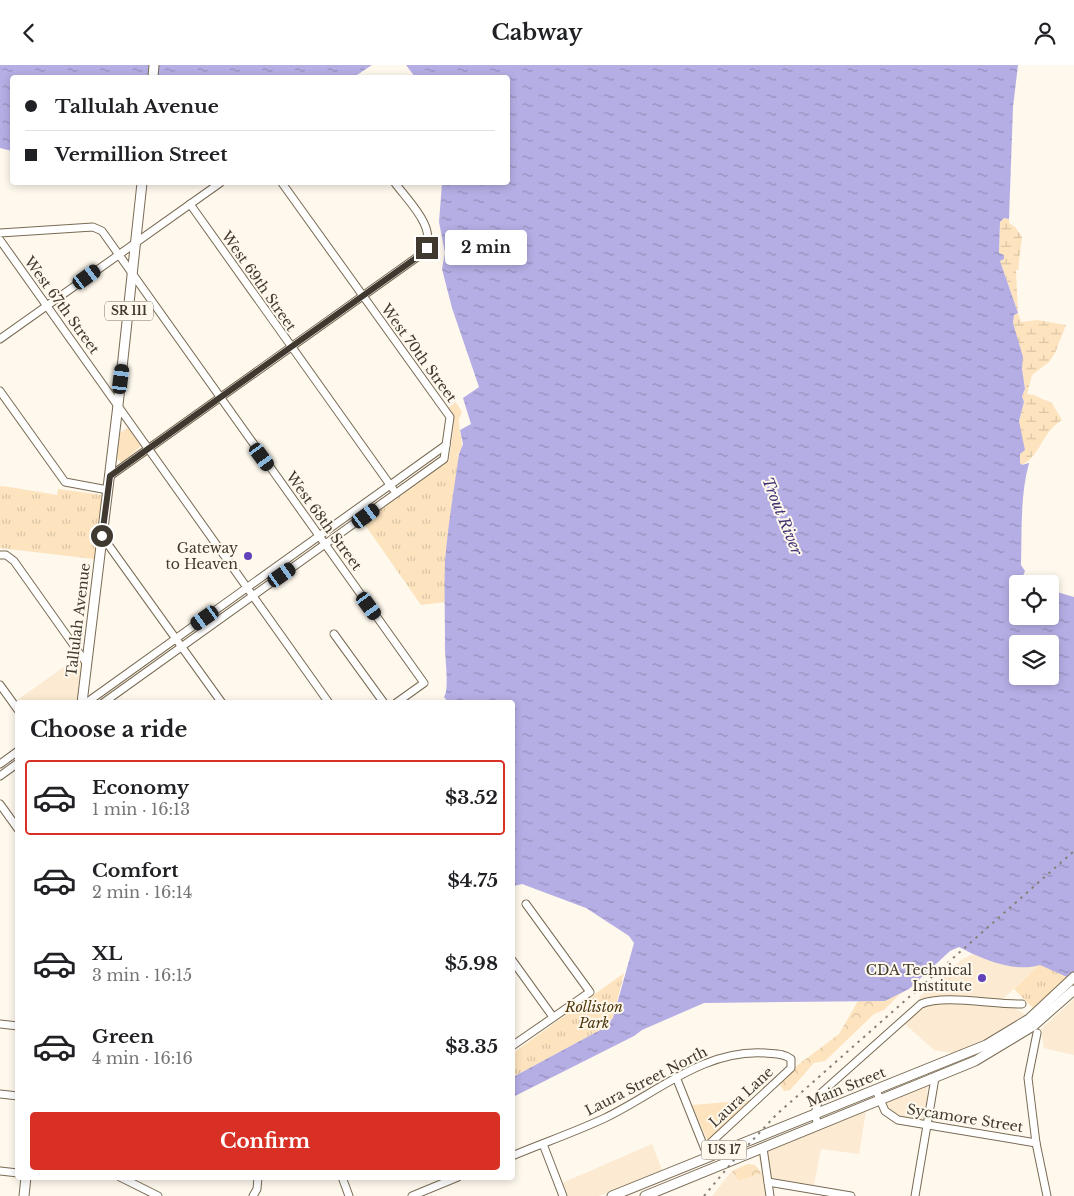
<!DOCTYPE html>
<html lang="en">
<head>
<meta charset="utf-8">
<style>
	:root { --surface:#fff; --page:#f6f6f6; --text:#202124; --muted:#757577; --line:#e0e0e0; --accent:#d93025 }
	body { margin:0; font-family:"Libre Baskerville",serif; background:var(--page); color:var(--text); height:100vh; display:flex; flex-direction:column; font-size:19px; white-space:nowrap }
	* { box-sizing:border-box; margin:0 }
	p { font-size:16px; color:var(--muted) }
	.icon { flex:none; width:28px; height:28px; fill:none; stroke:currentColor; stroke-width:2; stroke-linecap:round; stroke-linejoin:round }
	.map { position:relative; flex:1; overflow:hidden }
	.drawer { position:absolute; left:15px; top:635px; width:500px; height:480px; display:flex; flex-direction:column; background:var(--surface); border-radius:5px; box-shadow:0 2px 8px #0003 }
	.drawer>* { flex:none }
	.guide { position:absolute; left:10px; top:10px; width:500px; height:110px; border-radius:5px; box-shadow:0 2px 8px #0003; display:grid; align-content:center; height:110px; padding:0 15px; background:var(--surface) }
	.tools { position:absolute; left:1009px; top:510px; display:grid; gap:10px }
	.tools a { display:grid; place-items:center; width:50px; height:50px; border-radius:5px; background:var(--surface); box-shadow:0 2px 8px #0003; font-size:25px }
	.end { position:absolute; width:22px; height:22px; margin:-11px; border:6px solid #40392f; background:#fff; box-shadow:0 0 0 2px #fff }
	.from { border-radius:50% }
	.bubble { position:absolute; height:35px; border-radius:5px; background:var(--surface); box-shadow:0 2px 8px #0003; font-size:16px; font-weight:700; line-height:35px; text-align:center }
	.car { position:absolute; width:15px; height:30px; margin:-15px -8px; border-radius:6px; box-shadow:0 0 4px 1px #0007; background:linear-gradient(#222 24%,#8ab4d8 0 40%,#222 0 76%,#8ab4d8 0 86%,#222 0) }
	.guide b { display:flex; align-items:center; gap:18px; height:48px; font-size:19px }
	.guide b+b { border-top:1px solid var(--line) }
	.guide i { width:12px; height:12px; background:var(--text) }
	ul { padding:0; list-style:none }
	li { display:flex; align-items:center; gap:15px; height:75px; margin:0 10px 8px; padding:0 5px; border:2px solid transparent; border-radius:5px }
	li div { flex:1 }
	li b { display:block; font-size:19px }
	li em { font-style:normal; font-weight:700 }
	li.on { border-color:var(--accent) }
	li>.icon { width:45px; height:45px; stroke-width:1.5 }
	h2 { padding:0 15px; font-size:22px; line-height:60px }
	.cta { display:flex; gap:10px; margin-top:auto; padding:10px 15px }
	.cta a { flex:1; height:58px; border-radius:5px; background:var(--accent); color:#fff; font-size:20px; font-weight:700; line-height:58px; text-align:center }
	header { display:flex; justify-content:space-between; align-items:center; height:65px; padding:0 15px; background:var(--surface); font-size:22px; font-weight:700 }
	.map>svg:first-child { display:block }
	.built { fill:#fcebd2 }
	.green { fill:#fde4bf }
	.forest { fill:url(#forest-crowns) }
	.wetland { fill:url(#wetland-marsh) }
	.park { fill:url(#park-tufts) }
	.water { fill:url(#water-ripples); fill-rule:evenodd }
	.lines { fill:none; stroke-linecap:round; stroke-linejoin:round }
	.minor-casing { stroke:#796b54; stroke-width:9 }
	.major-casing { stroke:#796b54; stroke-width:11 }
	.minor { stroke:#fff; stroke-width:7 }
	.major { stroke:#fff; stroke-width:9 }
	.rail { stroke:#878076; stroke-width:2; stroke-dasharray:2.5 5; stroke-linecap:butt }
	.route { stroke:#40392f; stroke-width:6 }
	.poi-dot { fill:#6242bb; stroke:#fef8ed; stroke-width:2 }
	.labels { text-anchor:middle; stroke-width:4; stroke-linejoin:round; paint-order:stroke }
	.shield { fill:#fef8ed; stroke:#797268; stroke-width:1 }
	.shield-label { font-size:12px; font-weight:bold; fill:#40392f }
	.street-label { font-size:14px; fill:#40392f; stroke:#fef8ed }
	.poi-label { font-size:14px; fill:#40392f; stroke:#fef8ed; text-anchor:end }
	.park-label { font-size:14px; font-style:italic; fill:#4f380e; stroke:#fef8ed }
	.water-label { font-size:15px; font-style:italic; fill:#403173; stroke:#fef8ed }
</style>
</head>
<body>
<header><svg class="icon" aria-label="back" viewBox="0 0 24 24"><path d="M15 5l-7 7 7 7"/></svg>Cabway<svg class="icon" aria-label="person" viewBox="0 0 24 24"><circle cx="12" cy="8" r="4"/><path d="M4 21q1-7 8-7t8 7"/></svg></header>
<div class="map">
<svg width="1074" height="1131" viewBox="0 0 1074 1131">
	<defs>
		<pattern id="forest-crowns" width="20" height="18" patternUnits="userSpaceOnUse" patternTransform="scale(1.25)"><rect width="20" height="18" fill="#fde4bf"/><path d="M2 6a3 3 0 1 1 6 0M12 15a3 3 0 1 1 6 0" fill="none" stroke="#dac4a4"/></pattern>
		<pattern id="wetland-marsh" width="20" height="14" patternUnits="userSpaceOnUse" patternTransform="scale(1.25)"><rect width="20" height="14" fill="#fde4bf"/><path d="M1 5h8M5 5V1M11 12h8M15 12V8" fill="none" stroke="#dac4a4"/></pattern>
		<pattern id="park-tufts" width="24" height="20" patternUnits="userSpaceOnUse" patternTransform="scale(1.25)"><rect width="24" height="20" fill="#fde4bf"/><path d="M3 7l-1-3M5 7V3M7 7l1-3M15 17l-1-3M17 17v-4M19 17l1-3" fill="none" stroke="#dac4a4"/></pattern>
		<pattern id="water-ripples" width="26" height="14" patternUnits="userSpaceOnUse" patternTransform="scale(1.25)"><rect width="26" height="14" fill="#b5aee5"/><path d="M2 4q2-2 4 0t4 0M15 11q2-2 4 0t4 0" fill="none" stroke="#958fba"/></pattern>
	</defs>
	<rect width="100%" height="100%" fill="#fef8ed"/>
	<g class="built">
		<polygon points="78,592 82,597 77,637 17,639 16,636"/>
		<polygon points="973,889 998,898 1040,899 1001,936 934,932 921,935 919,932 961,895"/>
		<polygon points="1074,934 1074,990 1044,983 1041,964"/>
		<polygon points="928,938 1013,942 1025,949 1001,967 952,988 934,985 906,960 905,958"/>
		<polygon points="927,1021 928,1036 922,1054 900,1052 893,1048 884,1039"/>
		<polygon points="866,1046 859,1089 821,1084 814,1120 773,1113 764,1118 766,1131 712,1131 732,1106 740,1116 762,1108 758,1089"/>
		<polygon points="652,1079 662,1105 599,1131 568,1131 562,1118"/>
	</g>
	<g class="green">
		<path d="M456,337L462,347C461,351 458,353 459,358C460,378 469,382 449,397L454,358L448,343Z"/>
		<polygon points="127,363 130,364 141,381 122,398 117,394 120,368"/>
		<polygon points="753,1035 712,1074 707,1075 692,1040"/>
	</g>
	<g class="forest">
		<polygon points="902,927 884,945 874,949 825,996 814,998 790,1025 784,1026 779,1018 799,999 839,969 858,936 885,936"/>
		<polygon points="748,1099 755,1100 762,1108 739,1116 732,1106"/>
	</g>
	<path class="wetland" d="M1004,153L1009,154V158L1015,162L1022,172L1018,205H1016L1018,248L1021,257L1037,255L1066,260L1055,288L1049,297L1032,310L1027,329C1035,329 1042,335 1051,337L1062,355C1041,368 1041,390 1022,400L1020,399L1019,356L1024,337L1022,331L1025,324L1022,304V292L1013,258L1014,250L1018,248L1000,196L1004,194L999,189L1000,157Z"/>
	<g class="park">
		<polygon points="459,389 445,496 446,537 421,540 363,457"/>
		<path d="M0,421C20,423 37,427 57,430L58,424L102,430L94,494L0,483Z"/>
		<polygon points="1040,899 1067,912 1033,943 1014,924"/>
		<polygon points="624,908 613,953 604,963 513,1012 513,988"/>
	</g>
	<g class="water">
		<polygon points="0,0 372,0 354,12 12,12 12,86 0,83"/>
		<path d="M406,0H1018L1013,42L1009,154L1004,153L1000,157L999,188L1004,190V194L1000,196L1018,248L1014,250L1013,258L1023,292L1022,304L1025,324L1022,331L1024,337L1019,356L1025,385L1020,389V398L1022,400L1029,398C1020,431 1022,466 1021,500L1025,506L1023,511L1032,519H1018V551H1050V525L1074,532V909L1067,912L1040,900C1014,908 982,894 959,882L950,886L909,924L885,936L704,938L642,965L634,971L513,1032V1012L604,963L613,953L634,878L629,871L586,843L522,819L514,821L512,819V638L448,637L444,632C450,623 444,590 445,576C445,550 444,522 445,496C448,460 454,424 459,389L463,379L460,365L471,359L463,333L479,322L452,243L442,204L445,188L439,157L442,118H508V12H415ZM1018,579H1050V611H1018Z"/>
	</g>
	<g class="lines">
		<g class="minor-casing">
			<g id="minor">
				<polyline points="190,139 393,424"/>
				<polyline points="0,168 93,162 102,166 424,618 396,638"/>
				<polyline points="0,175 329,638"/>
				<polyline points="0,274 220,118"/>
				<polyline points="0,326 65,417 108,425"/>
				<path d="M110,411L423,188C440,165 408,136 395,118"/>
				<polyline points="102,471 222,638"/>
				<polyline points="0,490 6,490 14,496 87,599"/>
				<polyline points="334,569 384,638"/>
				<polyline points="0,620 18,645"/>
				<polyline points="86,638 446,380"/>
				<polyline points="103,638 444,394 450,352 282,118"/>
				<polyline points="0,699 18,686"/>
				<polyline points="0,711 18,698"/>
				<polyline points="0,739 18,764"/>
				<polyline points="512,895 553,952"/>
				<polyline points="0,959 18,961"/>
				<polyline points="1037,968 1028,1013 1036,1078 1047,1131"/>
				<polyline points="512,981 590,927 526,839"/>
				<polyline points="676,1012 706,1087"/>
				<polyline points="876,1025 885,1046 898,1055 1036,1078"/>
				<polyline points="0,1029 18,1031"/>
				<path d="M818,1061L815,1049L820,1029L921,939C944,929 994,940 1022,939"/>
				<polyline points="543,1079 563,1131"/>
				<polyline points="763,1083 770,1131"/>
				<path d="M512,1091C543,1078 575,1067 605,1053C657,1028 704,984 765,988C774,989 784,988 791,994V1003L705,1083"/>
				<polyline points="0,1106 18,1108"/>
				<polyline points="120,1112 158,1131"/>
				<polyline points="342,1112 349,1131"/>
				<polyline points="768,1117 851,1131"/>
				<polyline points="253,1131 257,1124 258,1112"/>
				<polyline points="412,1131 458,1112"/>
				<polyline points="915,1131 935,1013"/>
			</g>
		</g>
		<g class="major-casing">
			<g id="major">
				<polyline points="153,12 154,0"/>
				<polyline points="82,638 118,340 142,118"/>
				<polyline points="24,1131 26,1112"/>
				<polyline points="612,1131 986,980 1029,954 1074,912"/>
				<polyline points="645,1131 975,996 1033,961 1074,925"/>
			</g>
		</g>
		<use href="#minor" class="minor"/>
		<use href="#major" class="major"/>
		<polyline class="rail" points="704,1131 734,1095 777,1049 1074,786"/>
	</g>
	<g class="lines">
		<polyline class="route" points="102,471 110,411 423,188 427,183"/>
	</g>
	<g class="poi-dot">
		<circle cx="248" cy="491" r="5"/>
		<circle cx="982" cy="913" r="5"/>
	</g>
	<g class="labels">
		<g class="shield">
			<rect x="105" y="236.5" width="48" height="19" rx="4"/>
			<rect x="701.5" y="1075.5" width="45" height="19" rx="4"/>
		</g>
		<g class="shield-label">
			<text x="129" y="250">SR 111</text>
			<text x="724" y="1089">US 17</text>
		</g>
		<g class="street-label">
			<text transform="translate(259 216) rotate(55)" y="5">West 69th Street</text>
			<text transform="translate(62 240) rotate(54)" y="5">West 67th Street</text>
			<text transform="translate(419 288) rotate(54)" y="5">West 70th Street</text>
			<text transform="translate(324 456) rotate(54)" y="5">West 68th Street</text>
			<text transform="translate(78 555) rotate(-83)" y="5">Tallulah Avenue</text>
			<text transform="translate(646 1016) rotate(-27)" y="5">Laura Street North</text>
			<text transform="translate(846 1022) rotate(-22)" y="5">Main Street</text>
			<text transform="translate(741 1032) rotate(-43)" y="5">Laura Lane</text>
			<text transform="translate(965 1053) rotate(9)" y="5">Sycamore Street</text>
		</g>
		<g class="poi-label">
			<text x="238" y="488">Gateway<tspan x="238" dy="16">to Heaven</tspan></text>
			<text x="972" y="910">CDA Technical<tspan x="972" dy="16">Institute</tspan></text>
		</g>
		<g class="park-label">
			<text x="594" y="947">Rolliston<tspan x="594" dy="16">Park</tspan></text>
		</g>
		<g class="water-label">
			<text transform="translate(782 451) rotate(68)" y="5">Trout River</text>
		</g>
	</g>
</svg>
<div class="tools">
<a><svg class="icon" aria-label="locate" viewBox="0 0 24 24"><circle cx="12" cy="12" r="6"/><path d="M12 2v4M12 18v4M2 12h4M18 12h4"/></svg></a>
<a><svg class="icon" aria-label="layers" viewBox="0 0 24 24"><path d="M12 4l9 5-9 5-9-5zM3 14l9 5 9-5"/></svg></a>
</div>
<i class="end from" style="left:102px;top:471px"></i>
<i class="end" style="left:427px;top:183px"></i>
<div class="bubble" style="left:445px;top:165px;width:82px">2 min</div>
<i class="car" style="left:87px;top:212px;rotate:54deg"></i>
<i class="car" style="left:121px;top:314px;rotate:7deg"></i>
<i class="car" style="left:262px;top:392px;rotate:144deg"></i>
<i class="car" style="left:366px;top:451px;rotate:54deg"></i>
<i class="car" style="left:282px;top:510px;rotate:55deg"></i>
<i class="car" style="left:369px;top:541px;rotate:144deg"></i>
<i class="car" style="left:205px;top:553px;rotate:235deg"></i>
<div class="guide">
<b><i class="from"></i>Tallulah Avenue</b>
<b><i></i>Vermillion Street</b>
</div>
<section class="drawer">
<h2>Choose a ride</h2>
<ul>
<li class="on"><svg class="icon" aria-label="car" viewBox="0 0 24 24"><path d="M5 17H2v-5l4-1 3-4h7l3 4 3 1v5h-3M9 17h6M6 11h13"/><circle cx="7" cy="17" r="2"/><circle cx="17" cy="17" r="2"/></svg><div><b>Economy</b><p>1 min · 16:13</p></div><em>$3.52</em></li>
<li><svg class="icon" aria-label="car" viewBox="0 0 24 24"><path d="M5 17H2v-5l4-1 3-4h7l3 4 3 1v5h-3M9 17h6M6 11h13"/><circle cx="7" cy="17" r="2"/><circle cx="17" cy="17" r="2"/></svg><div><b>Comfort</b><p>2 min · 16:14</p></div><em>$4.75</em></li>
<li><svg class="icon" aria-label="car" viewBox="0 0 24 24"><path d="M5 17H2v-5l4-1 3-4h7l3 4 3 1v5h-3M9 17h6M6 11h13"/><circle cx="7" cy="17" r="2"/><circle cx="17" cy="17" r="2"/></svg><div><b>XL</b><p>3 min · 16:15</p></div><em>$5.98</em></li>
<li><svg class="icon" aria-label="car" viewBox="0 0 24 24"><path d="M5 17H2v-5l4-1 3-4h7l3 4 3 1v5h-3M9 17h6M6 11h13"/><circle cx="7" cy="17" r="2"/><circle cx="17" cy="17" r="2"/></svg><div><b>Green</b><p>4 min · 16:16</p></div><em>$3.35</em></li>
</ul>
<div class="cta"><a>Confirm</a></div>
</section>
</div>
</body>
</html>
